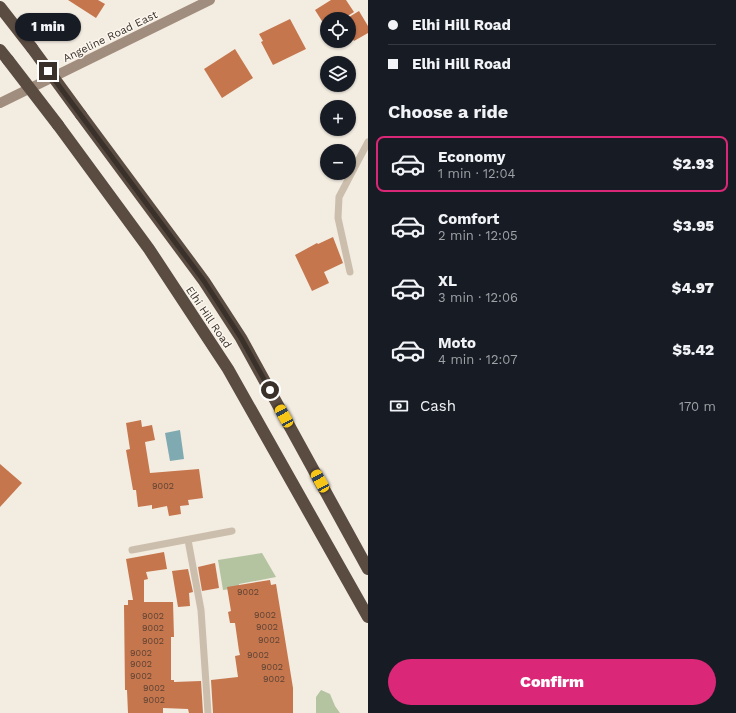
<!DOCTYPE html>
<html lang="en">
<head>
<meta charset="utf-8">
<style>
	:root { --surface:#171b24; --page:#242831; --text:#f1f3f6; --muted:#9ea1a6; --line:#363941; --accent:#db2777 }
	body { margin:0; font-family:"Work Sans",sans-serif; background:var(--page); color:var(--text); height:100vh; display:flex; flex-direction:column; font-size:15px; white-space:nowrap }
	* { box-sizing:border-box; margin:0 }
	p { font-size:13px; color:var(--muted) }
	.icon { flex:none; width:22px; height:22px; fill:none; stroke:currentColor; stroke-width:2; stroke-linecap:round; stroke-linejoin:round }
	.map { position:relative; flex:1; overflow:hidden }
	.details { display:flex; flex-direction:column; background:var(--surface); width:368px }
	.details>* { flex:none }
	.banner { display:grid; align-content:center; height:88px; padding:0 20px; background:var(--surface) }
	.fabs { position:absolute; left:320px; top:12px; display:grid; gap:8px }
	.fabs a { display:grid; place-items:center; width:36px; height:36px; border-radius:50%; background:var(--surface); box-shadow:0 1px 3px #0004; font-size:20px }
	.end { position:absolute; width:18px; height:18px; margin:-9px; border:5px solid #3a312b; background:#fff; box-shadow:0 0 0 2px #fff }
	.from { border-radius:50% }
	.bubble { position:absolute; height:28px; border-radius:14px; background:var(--surface); box-shadow:0 1px 3px #0004; font-size:13px; font-weight:800; line-height:28px; text-align:center }
	.car { position:absolute; width:12px; height:24px; margin:-12px -6px; border-radius:5px; box-shadow:0 0 3px 1px #0007; background:linear-gradient(#f5c518 24%,#345 0 40%,#f5c518 0 76%,#345 0 86%,#f5c518 0) }
	.banner b { display:flex; align-items:center; gap:14px; height:38px; font-size:15px }
	.banner b+b { border-top:1px solid var(--line) }
	.banner i { width:10px; height:10px; background:var(--text) }
	ul { padding:0; list-style:none }
	li { display:flex; align-items:center; gap:12px; height:56px; margin:0 8px 6px; padding:0 12px; border:2px solid transparent; border-radius:8px }
	li div { flex:1 }
	li b { display:block; font-size:15px }
	li em { font-style:normal; font-weight:800 }
	li.active { border-color:var(--accent) }
	li>.icon { width:36px; height:36px; stroke-width:1.5 }
	h2 { padding:0 20px; font-size:18px; line-height:48px }
	.pay { display:flex; align-items:center; gap:10px; height:44px; padding:0 20px; font-size:15px }
	.pay p { margin-inline-start:auto }
	.action { display:flex; gap:8px; margin-top:auto; padding:8px 20px }
	.action a { flex:1; height:46px; border-radius:24px; background:var(--accent); color:#fff; font-size:16px; font-weight:800; line-height:46px; text-align:center }
	main { display:flex; flex:1; min-height:0 }
	.map>svg:first-child { display:block }
	.green { fill:#b4c3a0 }
	.water { fill:#80aab1 }
	.building { fill:#c5764d }
	.lines { fill:none; stroke-linecap:round; stroke-linejoin:round }
	.lane { stroke:#ccbeac; stroke-width:7 }
	.secondary { stroke:#a08d7d; stroke-width:10 }
	.highway { stroke:#5b4c42; stroke-width:12 }
	.highway-bridge { stroke:#5b4c42; stroke-width:12 }
	.route { stroke:#3a312b; stroke-width:5 }
	.labels { text-anchor:middle; stroke-width:3; stroke-linejoin:round; paint-order:stroke }
	.number-label { font-size:9px; fill:#5d4234 }
	.street-label { font-size:11px; fill:#3a312b; stroke:#fbf6ee }
</style>
</head>
<body>
<main>
<div class="map">
<svg width="368" height="713" viewBox="0 0 368 713">
	<rect width="100%" height="100%" fill="#f3ece1"/>
	<g class="green">
		<polygon points="262,553 276,577 239,584 239,588 223,590 218,560"/>
		<polygon points="321,690 330,694 335,706 340,713 316,713 316,697"/>
	</g>
	<polygon class="water" points="180,430 184,459 170,461 165,433"/>
	<g class="building">
		<polygon points="68,0 98,0 105,4 96,18"/>
		<polygon points="331,0 346,0 354,12 343,19 327,19 327,29 315,10"/>
		<polygon points="359,11 368,26 368,33 354,41 349,33 349,17"/>
		<polygon points="290,19 306,49 273,65 261,42 263,41 259,34"/>
		<polygon points="235,49 253,78 222,98 204,69"/>
		<polygon points="333,237 343,263 324,272 329,283 312,291 295,255 317,243 318,244"/>
		<polygon points="141,420 142,427 152,425 155,440 145,442 150,473 199,469 203,498 188,500 189,505 180,506 181,514 169,516 167,506 152,509 152,505 138,507 136,490 133,490 126,450 130,449 126,423"/>
		<polygon points="0,464 22,483 0,507"/>
		<polygon points="164,552 167,569 146,572 148,579 144,580 144,602 173,602 174,637 171,637 171,680 174,680 174,682 201,681 203,713 189,713 188,709 163,708 163,713 128,713 127,690 125,690 124,605 128,605 128,600 133,600 126,559"/>
		<polygon points="215,563 219,588 202,591 198,567"/>
		<polygon points="188,569 193,592 189,593 190,606 178,607 172,571"/>
		<polygon points="270,580 271,585 276,584 293,688 293,713 213,713 211,680 238,677 235,656 240,655 239,651 235,623 230,623 228,612 231,611 227,587"/>
	</g>
	<g class="lines">
		<g class="lane">
			<polyline points="350,272 338,218 339,197 368,142"/>
			<polyline points="188,540 201,610 208,713"/>
			<polyline points="132,550 232,531"/>
		</g>
		<polyline class="secondary" points="0,103 210,0"/>
		<g class="highway">
			<polyline points="0,7 32,48"/>
			<polyline points="0,50 8,60"/>
			<polyline points="81,115 204,281 241,338 368,569"/>
			<polyline points="58,125 149,249 228,369 368,617"/>
		</g>
		<g class="highway-bridge">
			<polyline points="32,48 81,115"/>
			<polyline points="8,60 58,125"/>
		</g>
	</g>
	<g class="lines">
		<polyline class="route" points="48,71 204,281 241,338 270,390"/>
	</g>
	<g class="labels">
		<g class="number-label">
			<text x="163" y="489">9002</text>
			<text x="248" y="595">9002</text>
			<text x="265" y="618">9002</text>
			<text x="153" y="619">9002</text>
			<text x="267" y="630">9002</text>
			<text x="153" y="631">9002</text>
			<text x="269" y="643">9002</text>
			<text x="153" y="644">9002</text>
			<text x="141" y="656">9002</text>
			<text x="258" y="658">9002</text>
			<text x="141" y="667">9002</text>
			<text x="272" y="670">9002</text>
			<text x="141" y="679">9002</text>
			<text x="274" y="682">9002</text>
			<text x="154" y="691">9002</text>
			<text x="154" y="703">9002</text>
		</g>
		<g class="street-label">
			<text transform="translate(110 36) rotate(-26)" y="4">Angeline Road East</text>
			<text transform="translate(209 317) rotate(56)" y="4">Elhi Hill Road</text>
		</g>
	</g>
</svg>
<div class="fabs">
<a><svg class="icon" aria-label="locate" viewBox="0 0 24 24"><circle cx="12" cy="12" r="6"/><path d="M12 2v4M12 18v4M2 12h4M18 12h4"/></svg></a>
<a><svg class="icon" aria-label="layers" viewBox="0 0 24 24"><path d="M12 4l9 5-9 5-9-5zM3 14l9 5 9-5"/></svg></a>
<a>+</a>
<a>−</a>
</div>
<i class="end from" style="left:270px;top:390px"></i>
<i class="end" style="left:48px;top:71px"></i>
<div class="bubble" style="left:15px;top:13px;width:66px">1 min</div>
<i class="car" style="left:284px;top:416px;rotate:331deg"></i>
<i class="car" style="left:320px;top:481px;rotate:331deg"></i>
</div>
<section class="details">
<div class="banner">
<b><i class="from"></i>Elhi Hill Road</b>
<b><i></i>Elhi Hill Road</b>
</div>
<h2>Choose a ride</h2>
<ul>
<li class="active"><svg class="icon" aria-label="car" viewBox="0 0 24 24"><path d="M5 17H2v-5l4-1 3-4h7l3 4 3 1v5h-3M9 17h6M6 11h13"/><circle cx="7" cy="17" r="2"/><circle cx="17" cy="17" r="2"/></svg><div><b>Economy</b><p>1 min · 12:04</p></div><em>$2.93</em></li>
<li><svg class="icon" aria-label="car" viewBox="0 0 24 24"><path d="M5 17H2v-5l4-1 3-4h7l3 4 3 1v5h-3M9 17h6M6 11h13"/><circle cx="7" cy="17" r="2"/><circle cx="17" cy="17" r="2"/></svg><div><b>Comfort</b><p>2 min · 12:05</p></div><em>$3.95</em></li>
<li><svg class="icon" aria-label="car" viewBox="0 0 24 24"><path d="M5 17H2v-5l4-1 3-4h7l3 4 3 1v5h-3M9 17h6M6 11h13"/><circle cx="7" cy="17" r="2"/><circle cx="17" cy="17" r="2"/></svg><div><b>XL</b><p>3 min · 12:06</p></div><em>$4.97</em></li>
<li><svg class="icon" aria-label="car" viewBox="0 0 24 24"><path d="M5 17H2v-5l4-1 3-4h7l3 4 3 1v5h-3M9 17h6M6 11h13"/><circle cx="7" cy="17" r="2"/><circle cx="17" cy="17" r="2"/></svg><div><b>Moto</b><p>4 min · 12:07</p></div><em>$5.42</em></li>
</ul>
<div class="pay"><svg class="icon" aria-label="cash" viewBox="0 0 24 24"><path d="M3 7h18v10H3z"/><circle cx="12" cy="12" r="2"/></svg>Cash<p>170 m</p></div>
<div class="action"><a>Confirm</a></div>
</section>
</main>
</body>
</html>
